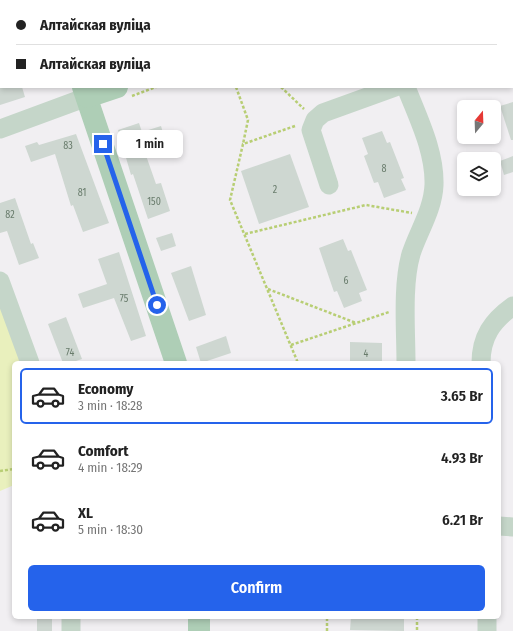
<!DOCTYPE html>
<html lang="en">
<head>
<meta charset="utf-8">
<style>
	:root { --surface:#fff; --page:#f6f6f6; --text:#222; --muted:#767676; --line:#e0e0e0; --accent:#2563eb }
	body { margin:0; font-family:"Fira Sans Condensed",sans-serif; background:var(--page); color:var(--text); height:100vh; display:flex; flex-direction:column; font-size:15px; white-space:nowrap }
	* { box-sizing:border-box; margin:0 }
	p { font-size:13px; color:var(--muted) }
	.icon { flex:none; width:22px; height:22px; fill:none; stroke:currentColor; stroke-width:2; stroke-linecap:round; stroke-linejoin:round }
	.map { position:relative; flex:1; overflow:hidden }
	.drawer { position:absolute; left:12px; top:361px; width:489px; height:258px; display:flex; flex-direction:column; background:var(--surface); border-radius:6px; box-shadow:0 2px 6px #0003 }
	.drawer>* { flex:none }
	.banner { position:absolute; left:0px; top:0px; width:513px; height:88px; box-shadow:0 2px 6px #0003; display:grid; align-content:center; height:88px; padding:0 16px; background:var(--surface) }
	.needle { width:26px; rotate:19deg }
	.controls { position:absolute; left:457px; top:100px; display:grid; gap:8px }
	.controls a { display:grid; place-items:center; width:44px; height:44px; border-radius:6px; background:var(--surface); box-shadow:0 2px 6px #0003; font-size:20px }
	.end { position:absolute; width:18px; height:18px; margin:-9px; border:5px solid #2563eb; background:#fff; box-shadow:0 0 0 2px #fff }
	.from { border-radius:50% }
	.bubble { position:absolute; height:28px; border-radius:6px; background:var(--surface); box-shadow:0 2px 6px #0003; font-size:13px; font-weight:600; line-height:28px; text-align:center }
	.banner b { display:flex; align-items:center; gap:14px; height:38px; font-size:15px }
	.banner b+b { border-top:1px solid var(--line) }
	.banner i { width:10px; height:10px; background:var(--text) }
	ul { padding:7px 0 0; list-style:none }
	li { display:flex; align-items:center; gap:12px; height:56px; margin:0 8px 6px; padding:0 8px; border:2px solid transparent; border-radius:6px }
	li div { flex:1 }
	li b { display:block; font-size:15px }
	li em { font-style:normal; font-weight:600 }
	li.selected { border-color:var(--accent) }
	li>.icon { width:36px; height:36px; stroke-width:1.5 }
	.primary-button { display:flex; gap:8px; margin-top:auto; padding:8px 16px }
	.primary-button a { flex:1; height:46px; border-radius:6px; background:var(--accent); color:#fff; font-size:16px; font-weight:600; line-height:46px; text-align:center }
	.map>svg:first-child { display:block }
	.green { fill:#e9f0bd }
	.building { fill:#ced7d1 }
	.lines { fill:none; stroke-linecap:round; stroke-linejoin:round }
	.path { stroke:#b8ce74; stroke-width:2.5; stroke-dasharray:3 2; stroke-linecap:butt }
	.minor { stroke:#c5d6c9; stroke-width:19 }
	.major { stroke:#aeceb6; stroke-width:22 }
	.route { stroke:#2563eb; stroke-width:5 }
	.labels { text-anchor:middle; stroke-width:4; stroke-linejoin:round; paint-order:stroke }
	.number-label { font-size:10px; fill:#697c6c }
</style>
</head>
<body>
<div class="map">
<svg width="513" height="631" viewBox="0 0 513 631">
	<rect width="100%" height="100%" fill="#f1eff2"/>
	<polygon class="green" points="0,277 31,363 14,363 14,485 0,491"/>
	<g class="building">
		<polygon points="0,87 22,87 25,97 0,105"/>
		<polygon points="513,102 513,140 511,140 500,106"/>
		<polygon points="139,123 142,132 161,126 164,136 142,144 156,184 161,183 170,211 148,219 133,174 131,175 118,130"/>
		<polygon points="382,131 387,143 390,142 404,178 401,179 406,190 384,198 378,182 374,183 364,156 368,154 362,138"/>
		<polygon points="76,134 109,223 83,232 73,205 71,206 55,154 31,162 25,146 37,142 39,145"/>
		<polygon points="290,154 309,207 259,224 241,171"/>
		<polygon points="513,156 513,172 504,175 500,161"/>
		<polygon points="15,198 31,244 33,243 39,258 19,265 7,231 0,233 0,203"/>
		<polygon points="172,233 176,246 161,251 156,238"/>
		<polygon points="343,239 348,251 351,250 367,290 359,293 362,301 344,308 337,291 334,292 319,248"/>
		<polygon points="119,252 146,336 131,341 114,298 83,308 78,294 107,284 98,259"/>
		<polygon points="191,266 206,315 189,321 171,273"/>
		<polygon points="66,317 82,359 70,363 63,363 48,324"/>
		<polygon points="226,336 231,353 201,363 196,347"/>
		<polygon points="350,342 382,343 382,363 350,363"/>
		<rect x="37" y="617" width="15" height="14"/>
		<polygon points="351,617 404,617 404,631 350,630"/>
	</g>
	<g class="lines">
		<g class="path">
			<polyline points="207,0 207,1"/>
			<polyline points="260,0 260,1"/>
			<polyline points="426,1 429,0"/>
			<polyline points="236,87 248,120 243,144"/>
			<polyline points="281,87 304,109"/>
			<polyline points="132,96 156,87"/>
			<polyline points="295,126 243,144 230,200 298,363"/>
			<polyline points="245,234 366,205 412,213"/>
			<polyline points="268,289 356,323"/>
			<polyline points="291,345 389,312"/>
			<polyline points="0,471 14,469"/>
			<polyline points="417,617 417,631"/>
			<polyline points="327,631 327,617"/>
		</g>
		<g class="minor">
			<polyline points="156,0 156,1"/>
			<polyline points="295,0 295,1"/>
			<polyline points="0,129 87,97"/>
			<polyline points="329,185 311,130 315,120 323,113 395,87"/>
			<polyline points="0,281 30,363"/>
			<path d="M406,363C406,330 402,285 411,254C418,232 433,210 434,185C435,151 418,118 406,87"/>
			<path d="M481,363C481,337 492,321 513,306"/>
			<polyline points="499,526 513,527"/>
			<polyline points="71,617 71,631"/>
			<polyline points="487,617 487,631"/>
		</g>
		<g class="major">
			<polyline points="50,0 50,1"/>
			<polyline points="365,1 368,0"/>
			<polyline points="83,87 176,363"/>
			<polyline points="87,97 117,87"/>
			<polyline points="199,631 199,617"/>
		</g>
	</g>
	<g class="lines">
		<polyline class="route" points="103,144 157,305"/>
	</g>
	<g class="labels">
		<g class="number-label">
			<text x="68" y="149">83</text>
			<text x="384" y="172">8</text>
			<text x="275" y="193">2</text>
			<text x="82" y="196">81</text>
			<text x="154" y="205">150</text>
			<text x="10" y="218">82</text>
			<text x="346" y="284">6</text>
			<text x="124" y="302">75</text>
			<text x="70" y="356">74</text>
			<text x="366" y="357">4</text>
		</g>
	</g>
</svg>
<div class="controls">
<a><svg class="needle" viewBox="-14 -14 28 28"><path d="M0-13l5 13h-10z" fill="#e53935"/><path d="M0 13l5-13h-10z" fill="#767676"/></svg></a>
<a><svg class="icon" aria-label="layers" viewBox="0 0 24 24"><path d="M12 4l9 5-9 5-9-5zM3 14l9 5 9-5"/></svg></a>
</div>
<i class="end from" style="left:157px;top:305px"></i>
<i class="end" style="left:103px;top:144px"></i>
<div class="bubble" style="left:117px;top:130px;width:66px">1 min</div>
<div class="banner">
<b><i class="from"></i>Алтайская вуліца</b>
<b><i></i>Алтайская вуліца</b>
</div>
<section class="drawer">
<ul>
<li class="selected"><svg class="icon" aria-label="car" viewBox="0 0 24 24"><path d="M5 17H2v-5l4-1 3-4h7l3 4 3 1v5h-3M9 17h6M6 11h13"/><circle cx="7" cy="17" r="2"/><circle cx="17" cy="17" r="2"/></svg><div><b>Economy</b><p>3 min · 18:28</p></div><em>3.65 Br</em></li>
<li><svg class="icon" aria-label="car" viewBox="0 0 24 24"><path d="M5 17H2v-5l4-1 3-4h7l3 4 3 1v5h-3M9 17h6M6 11h13"/><circle cx="7" cy="17" r="2"/><circle cx="17" cy="17" r="2"/></svg><div><b>Comfort</b><p>4 min · 18:29</p></div><em>4.93 Br</em></li>
<li><svg class="icon" aria-label="car" viewBox="0 0 24 24"><path d="M5 17H2v-5l4-1 3-4h7l3 4 3 1v5h-3M9 17h6M6 11h13"/><circle cx="7" cy="17" r="2"/><circle cx="17" cy="17" r="2"/></svg><div><b>XL</b><p>5 min · 18:30</p></div><em>6.21 Br</em></li>
</ul>
<div class="primary-button"><a>Confirm</a></div>
</section>
</div>
</body>
</html>
